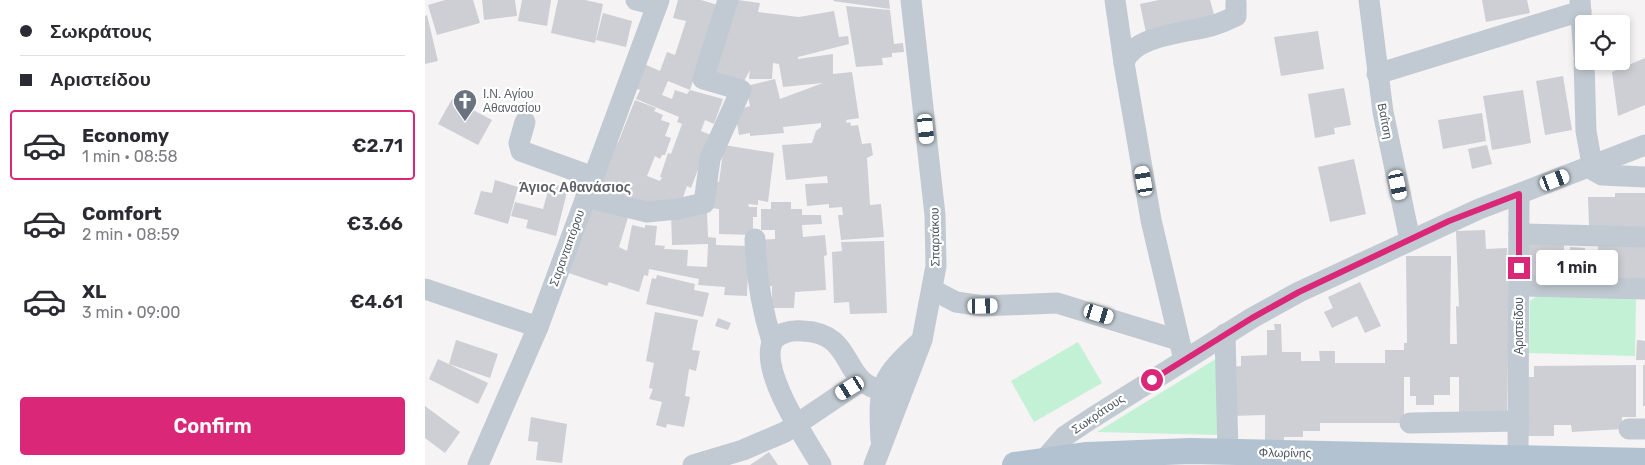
<!DOCTYPE html>
<html lang="en">
<head>
<meta charset="utf-8">
<style>
	:root { --surface:#fff; --page:#f7f7f7; --text:#2b2b33; --muted:#7c7c81; --line:#e1e1e2; --accent:#db2777 }
	body { margin:0; font-family:Rubik,sans-serif; background:var(--page); color:var(--text); height:100vh; display:flex; flex-direction:column; font-size:19px; white-space:nowrap }
	* { box-sizing:border-box; margin:0 }
	p { font-size:16px; color:var(--muted) }
	.icon { flex:none; width:28px; height:28px; fill:none; stroke:currentColor; stroke-width:2; stroke-linecap:round; stroke-linejoin:round }
	.map { position:relative; flex:1; overflow:hidden }
	.details { display:flex; flex-direction:column; background:var(--surface); width:425px }
	.details>* { flex:none }
	.top-card { display:grid; align-content:center; height:110px; padding:0 20px; background:var(--surface) }
	.tools { position:absolute; left:1150px; top:15px; display:grid; gap:10px }
	.tools a { display:grid; place-items:center; width:55px; height:55px; border-radius:5px; background:var(--surface); box-shadow:0 2px 8px #0003; font-size:25px }
	.end { position:absolute; width:22px; height:22px; margin:-11px; border:6px solid #db2777; background:#fff; box-shadow:0 0 0 2px #fff }
	.from { border-radius:50% }
	.bubble { position:absolute; height:35px; border-radius:5px; background:var(--surface); box-shadow:0 2px 8px #0003; font-size:16px; font-weight:600; line-height:35px; text-align:center }
	.car { position:absolute; width:15px; height:30px; margin:-15px -8px; border-radius:6px; box-shadow:0 0 4px 1px #0007; background:linear-gradient(#fff 24%,#345 0 40%,#fff 0 76%,#345 0 86%,#fff 0) }
	.top-card b { display:flex; align-items:center; gap:18px; height:48px; font-size:19px }
	.top-card b+b { border-top:1px solid var(--line) }
	.top-card i { width:12px; height:12px; background:var(--text) }
	ul { padding:0; list-style:none }
	li { display:flex; align-items:center; gap:15px; height:70px; margin:0 10px 8px; padding:0 10px; border:2px solid transparent; border-radius:5px }
	li div { flex:1 }
	li b { display:block; font-size:19px }
	li em { font-style:normal; font-weight:600 }
	li.selected { border-color:var(--accent) }
	li>.icon { width:45px; height:45px; stroke-width:1.5 }
	.cta { display:flex; gap:10px; margin-top:auto; padding:10px 20px }
	.cta a { flex:1; height:58px; border-radius:5px; background:var(--accent); color:#fff; font-size:20px; font-weight:600; line-height:58px; text-align:center }
	main { display:flex; flex:1; min-height:0 }
	.map>svg:first-child { display:block }
	.green { fill:#c3f1d5 }
	.building { fill:#cdcfd5 }
	.lines { fill:none; stroke-linecap:round; stroke-linejoin:round }
	.minor { stroke:#c1cad2; stroke-width:21 }
	.major { stroke:#b3c2d1; stroke-width:26 }
	.route { stroke:#db2777; stroke-width:6 }
	.labels { text-anchor:middle; stroke-width:4.5; stroke-linejoin:round; paint-order:stroke }
	.worship-label { font-size:12px; fill:#5b616d; stroke:#fff; text-anchor:start }
	.street-label { font-size:12px; fill:#4a5661; stroke:#fff }
	.neighbourhood-label { font-size:14px; font-weight:bold; fill:#5f6368; stroke:#fff }
</style>
</head>
<body>
<main>
<section class="details">
<div class="top-card">
<b><i class="from"></i>Σωκράτους</b>
<b><i></i>Αριστείδου</b>
</div>
<ul>
<li class="selected"><svg class="icon" aria-label="car" viewBox="0 0 24 24"><path d="M5 17H2v-5l4-1 3-4h7l3 4 3 1v5h-3M9 17h6M6 11h13"/><circle cx="7" cy="17" r="2"/><circle cx="17" cy="17" r="2"/></svg><div><b>Economy</b><p>1 min · 08:58</p></div><em>€2.71</em></li>
<li><svg class="icon" aria-label="car" viewBox="0 0 24 24"><path d="M5 17H2v-5l4-1 3-4h7l3 4 3 1v5h-3M9 17h6M6 11h13"/><circle cx="7" cy="17" r="2"/><circle cx="17" cy="17" r="2"/></svg><div><b>Comfort</b><p>2 min · 08:59</p></div><em>€3.66</em></li>
<li><svg class="icon" aria-label="car" viewBox="0 0 24 24"><path d="M5 17H2v-5l4-1 3-4h7l3 4 3 1v5h-3M9 17h6M6 11h13"/><circle cx="7" cy="17" r="2"/><circle cx="17" cy="17" r="2"/></svg><div><b>XL</b><p>3 min · 09:00</p></div><em>€4.61</em></li>
</ul>
<div class="cta"><a>Confirm</a></div>
</section>
<div class="map">
<svg width="1220" height="465" viewBox="0 0 1220 465">
	<rect width="100%" height="100%" fill="#f5f3f3"/>
	<g class="green">
		<polygon points="1112,296 1211,298 1210,356 1104,353 1105,301"/>
		<polygon points="653,342 677,383 609,422 586,381"/>
		<polygon points="799,354 796,435 672,432"/>
	</g>
	<g class="building">
		<polygon points="20,0 48,0 55,23 12,35 3,5"/>
		<polygon points="57,0 90,0 92,16 59,20"/>
		<polygon points="97,0 126,0 122,26 93,21"/>
		<polygon points="133,0 160,0 178,4 170,43 126,33"/>
		<polygon points="253,0 276,0 293,5 265,90 243,81 237,95 247,99 250,90 262,94 265,90 298,99 289,124 280,120 276,131 286,135 266,188 262,186 254,209 238,207 173,189 190,142 193,143 210,100 231,108 229,111 238,115 236,120 245,123 240,136 246,138 240,155 237,155 235,159 230,156 222,176 235,181 237,177 235,177 243,153 246,154 257,124 252,122 254,117 211,99 215,90 207,87 217,63 235,71 242,52 250,55 261,21 248,18"/>
		<polygon points="313,0 335,3 333,12 374,17 409,11 414,37 423,36 424,44 373,57 373,59 408,54 408,74 427,72 434,118 421,120 422,123 425,122 426,126 433,125 437,144 446,143 448,155 442,158 445,205 456,204 459,237 416,240 413,215 418,215 417,207 404,208 404,204 382,206 380,184 403,183 402,176 361,180 357,145 387,143 391,131 396,127 396,123 358,127 359,133 325,136 325,133 314,135 310,111 325,106 321,86 350,79 355,99 398,83 358,87 354,64 348,63 347,79 324,79 325,70 318,83 287,76"/>
		<polygon points="409,0 464,0 465,9 408,1"/>
		<polygon points="734,0 785,0 790,18 721,33 715,4"/>
		<polygon points="1057,0 1102,0 1105,13 1061,22"/>
		<polygon points="421,6 465,10 469,44 478,43 479,52 467,53 467,57 457,58 458,65 431,67"/>
		<polygon points="178,13 207,21 201,47 171,40"/>
		<polygon points="2,15 13,61 0,64 0,16"/>
		<polygon points="893,31 899,69 856,76 849,37"/>
		<polygon points="1220,58 1220,105 1193,116 1187,72"/>
		<polygon points="1138,76 1147,130 1120,135 1111,81"/>
		<polygon points="919,88 926,125 909,128 910,134 890,138 883,94"/>
		<polygon points="1098,90 1106,143 1067,150 1058,96"/>
		<polygon points="27,99 67,120 53,145 13,124"/>
		<polygon points="1057,113 1061,141 1018,149 1013,120"/>
		<polygon points="299,145 349,153 343,202 333,200 333,205 323,204 324,207 332,207 332,217 328,217 328,235 294,234 294,209 286,208 286,180 294,182"/>
		<polygon points="1062,145 1067,164 1047,169 1043,149"/>
		<polygon points="929,159 941,214 905,222 893,167"/>
		<polygon points="70,180 93,187 83,224 49,214 56,191 67,193"/>
		<polygon points="125,183 143,188 131,236 101,228 103,220 86,216 90,202 118,209"/>
		<polygon points="1190,193 1220,193 1220,235 1164,228 1163,197 1190,197"/>
		<polygon points="161,201 204,214 194,247 202,251 207,225 220,228 220,225 232,226 230,245 240,246 239,249 263,250 262,266 282,267 283,244 247,245 246,211 282,210 283,237 291,238 291,245 324,246 322,296 299,295 300,287 273,285 274,279 224,269 223,276 219,275 214,292 184,282 182,286 138,271"/>
		<polygon points="346,202 366,202 366,209 377,209 377,215 396,215 397,224 377,225 378,237 400,235 402,255 399,256 401,290 370,292 369,308 347,308 347,286 338,286 335,240 350,239 350,230 336,230 336,209 346,209"/>
		<polygon points="1060,230 1061,249 1082,248 1084,305 1082,415 1034,413 1034,377 1025,377 1025,395 1009,395 1009,405 991,405 991,396 985,396 985,377 979,377 979,423 895,423 895,431 878,431 878,437 859,437 859,441 840,441 840,415 805,416 805,367 816,366 816,356 842,355 842,330 850,330 849,324 856,324 857,352 876,352 876,361 895,361 894,351 910,351 910,363 960,363 960,350 979,350 979,343 982,343 981,256 1026,256 1025,344 1032,344 1031,306 1034,307 1031,231"/>
		<polygon points="1098,236 1139,237 1139,285 1098,284"/>
		<polygon points="1173,240 1220,240 1220,280 1144,283 1145,247 1160,248 1160,256 1173,257"/>
		<polygon points="459,241 462,313 425,314 424,302 409,303 407,252 417,251 416,242"/>
		<polygon points="232,275 270,284 269,290 284,293 278,317 221,304 227,278 231,279"/>
		<polygon points="935,282 956,326 940,333 932,316 907,328 899,312 908,308 903,297"/>
		<polygon points="230,312 273,320 267,350 275,351 271,371 264,369 260,396 265,397 259,427 242,424 241,428 231,425 237,402 224,399 228,389 224,388 229,363 221,361"/>
		<polygon points="293,318 306,323 303,330 290,326"/>
		<polygon points="31,340 73,354 65,378 24,364"/>
		<polygon points="1212,340 1220,341 1220,360 1211,360"/>
		<polygon points="13,359 63,383 53,404 4,379"/>
		<polygon points="1211,365 1211,417 1197,417 1197,429 1147,432 1146,425 1129,425 1129,436 1095,436 1098,377 1109,377 1109,366"/>
		<rect x="1218" y="365" width="2" height="41"/>
		<polygon points="0,406 35,432 20,453 0,438"/>
		<polygon points="106,417 142,424 137,463 111,460 113,442 103,441"/>
		<polygon points="344,452 353,465 325,465"/>
	</g>
	<g class="lines">
		<g class="minor">
			<polyline points="211,0 232,5"/>
			<polyline points="690,0 699,63"/>
			<polyline points="944,0 958,112 985,240"/>
			<polyline points="1155,0 1159,56"/>
			<polyline points="1159,61 1161,131 1168,170 1177,175 1220,177"/>
			<polyline points="952,74 1156,11"/>
			<polyline points="100,122 94,143 96,151 168,177"/>
			<polyline points="161,197 222,212 253,209 279,203 285,159 316,90 278,79 303,0"/>
			<polyline points="1094,234 1220,237"/>
			<path d="M330,239C331,275 336,307 347,341"/>
			<polyline points="1094,286 1220,289"/>
			<polyline points="0,289 113,327"/>
			<polyline points="508,290 531,302 558,306 632,303 753,340"/>
			<polyline points="800,334 803,452"/>
			<path d="M759,360L726,220L699,63C708,34 765,33 789,25C797,23 804,19 811,16V3"/>
			<polyline points="985,423 1094,421"/>
			<polyline points="1204,429 1220,429"/>
			<path d="M456,440C453,385 455,379 495,342"/>
			<polyline points="1093,458 1094,194"/>
			<polyline points="619,460 640,436 667,418 827,318 874,292 1054,209 1220,145"/>
			<polyline points="53,465 113,327 234,0"/>
			<polyline points="268,465 318,450 360,432 436,381"/>
			<path d="M396,465C381,439 331,367 349,339C357,332 368,330 378,331C431,333 415,383 457,390"/>
			<polyline points="449,465 497,340 511,266 510,215 486,0"/>
		</g>
		<polyline class="major" points="590,465 662,455 766,451 1220,461"/>
	</g>
	<g class="lines">
		<polyline class="route" points="727,380 827,318 874,292 1024,221 1094,194 1094,268"/>
	</g>
	<defs>
		<g id="church-pin" transform="scale(1.25)"><path d="M0 17L-7.5 6A9.5 9.5 0 1 1 7.5 6Z" fill="#6b7280" stroke="#fff"/><path d="M-1.2-6h2.4v3.5h3.3v2.4h-3.3V6h-2.4V-.1h-3.3v-2.4h3.3Z" fill="#fff"/></g>
	</defs>
	<g fill-rule="evenodd">
		<use href="#church-pin" x="40" y="101"/>
	</g>
	<g class="labels">
		<g class="worship-label">
			<text x="58" y="98">Ι.Ν. Αγίου<tspan x="58" dy="14">Αθανασίου</tspan></text>
		</g>
		<g class="street-label">
			<text transform="translate(960 121) rotate(79)" y="4">Βαΐτση</text>
			<text transform="translate(510 237) rotate(-91)" y="4">Σπαρτάκου</text>
			<text transform="translate(142 248) rotate(-70)" y="4">Σαρανταπόρου</text>
			<text transform="translate(1094 326) rotate(-90)" y="4">Αριστείδου</text>
			<text transform="translate(673 414) rotate(-34)" y="4">Σωκράτους</text>
			<text transform="translate(860 453) rotate(1)" y="4">Φλωρίνης</text>
		</g>
		<g class="neighbourhood-label">
			<text x="150" y="192">Άγιος Αθανάσιος</text>
		</g>
	</g>
</svg>
<div class="tools">
<a><svg class="icon" aria-label="locate" viewBox="0 0 24 24"><circle cx="12" cy="12" r="6"/><path d="M12 2v4M12 18v4M2 12h4M18 12h4"/></svg></a>
</div>
<i class="end from" style="left:727px;top:380px"></i>
<i class="end" style="left:1094px;top:268px"></i>
<div class="bubble" style="left:1111px;top:250px;width:82px">1 min</div>
<i class="car" style="left:501px;top:129px;rotate:174deg"></i>
<i class="car" style="left:1130px;top:180px;rotate:69deg"></i>
<i class="car" style="left:719px;top:181px;rotate:350deg"></i>
<i class="car" style="left:973px;top:185px;rotate:168deg"></i>
<i class="car" style="left:558px;top:306px;rotate:89deg"></i>
<i class="car" style="left:674px;top:314px;rotate:107deg"></i>
<i class="car" style="left:425px;top:388px;rotate:239deg"></i>
</div>
</main>
</body>
</html>
